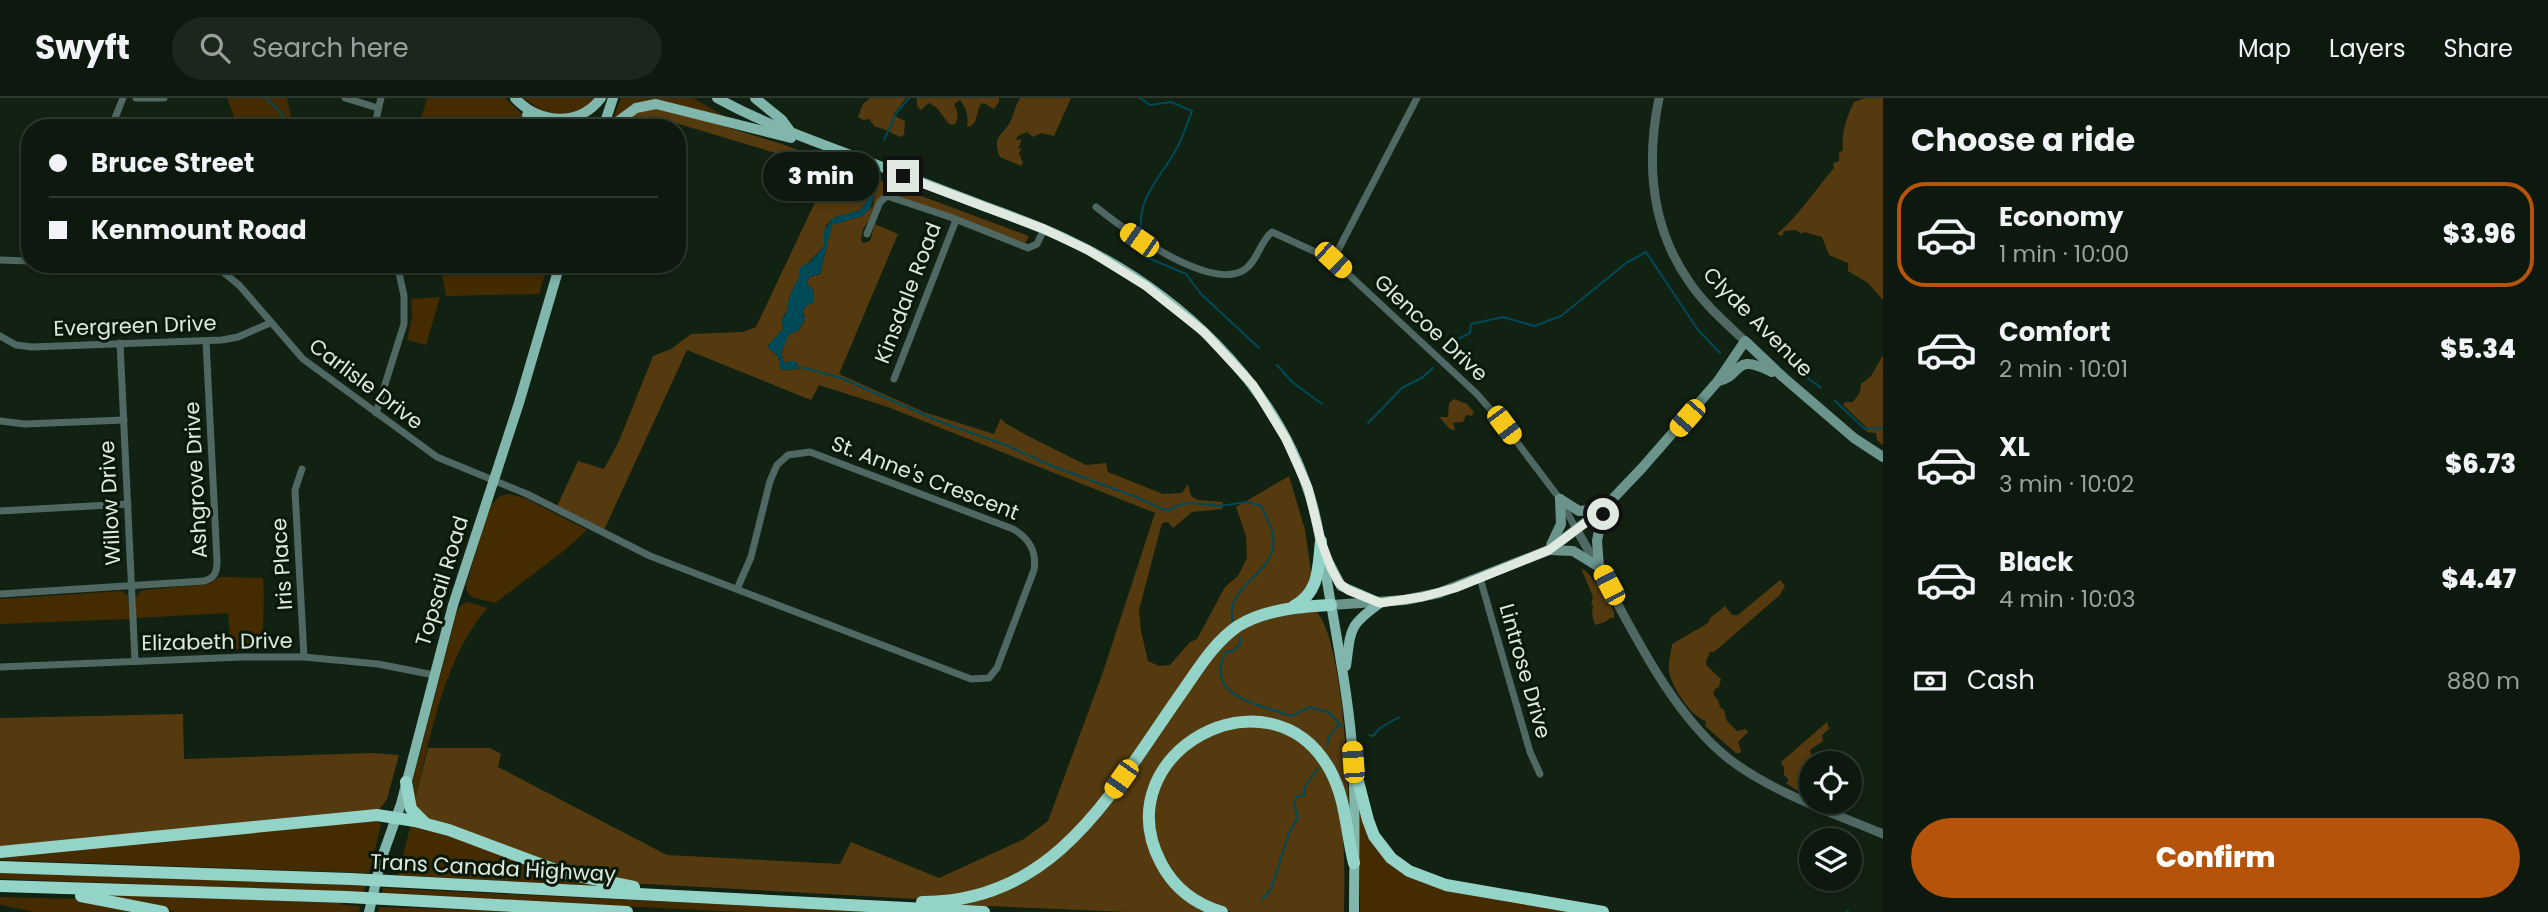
<!DOCTYPE html>
<html lang="en">
<head>
<meta charset="utf-8">
<style>
	:root { --surface:#0d190e; --page:#1b261c; --text:#f1f3f6; --muted:#9aa09e; --line:#2d382e; --accent:#b45309 }
	body { margin:0; font-family:Poppins,sans-serif; background:var(--page); color:var(--text); height:100vh; display:flex; flex-direction:column; font-size:26px; white-space:nowrap }
	* { box-sizing:border-box; margin:0 }
	p { font-size:23px; color:var(--muted) }
	.icon { flex:none; width:38px; height:38px; fill:none; stroke:currentColor; stroke-width:2; stroke-linecap:round; stroke-linejoin:round }
	.map { position:relative; flex:1; overflow:hidden }
	.drawer { display:flex; flex-direction:column; background:var(--surface); width:665px }
	.drawer>* { flex:none }
	.hud { position:absolute; left:21px; top:21px; width:665px; height:154px; border-radius:28px; box-shadow:0 4px 10px #0003,0 0 0 2px var(--line); display:grid; align-content:center; height:154px; padding:0 28px; background:var(--surface) }
	.controls { position:absolute; left:1799px; top:653px; display:grid; gap:14px }
	.controls a { display:grid; place-items:center; width:63px; height:63px; border-radius:50%; background:var(--surface); box-shadow:0 4px 10px #0003,0 0 0 2px var(--line); font-size:35px }
	.end { position:absolute; width:32px; height:32px; margin:-16px; border:9px solid #dfe9df; background:#111; box-shadow:0 0 0 4px #111 }
	.from { border-radius:50% }
	.bubble { position:absolute; height:49px; border-radius:24px; background:var(--surface); box-shadow:0 4px 10px #0003,0 0 0 2px var(--line); font-size:23px; font-weight:800; line-height:49px; text-align:center }
	.car { position:absolute; width:21px; height:42px; margin:-21px -10px; border-radius:9px; box-shadow:0 0 5px 2px #0007; background:linear-gradient(#f5c518 24%,#345 0 40%,#f5c518 0 76%,#345 0 86%,#f5c518 0) }
	.hud b { display:flex; align-items:center; gap:24px; height:66px; font-size:26px }
	.hud b+b { border-top:2px solid var(--line) }
	.hud i { width:18px; height:18px; background:var(--text) }
	ul { padding:0; list-style:none }
	li { display:flex; align-items:center; gap:21px; height:105px; margin:0 14px 10px; padding:0 14px; border:4px solid transparent; border-radius:28px }
	li div { flex:1 }
	li b { display:block; font-size:26px }
	li em { font-style:normal; font-weight:800 }
	li.selected { border-color:var(--accent) }
	li>.icon { width:63px; height:63px; stroke-width:1.5 }
	h2 { padding:0 28px; font-size:32px; line-height:84px }
	.pay { display:flex; align-items:center; gap:18px; height:77px; padding:0 28px; font-size:26px }
	.pay p { margin-inline-start:auto }
	.primary-button { display:flex; gap:14px; margin-top:auto; padding:14px 28px }
	.primary-button a { flex:1; height:80px; border-radius:42px; background:var(--accent); color:#fff; font-size:28px; font-weight:800; line-height:80px; text-align:center }
	header { display:flex; align-items:center; gap:42px; box-sizing:border-box; height:98px; padding:0 35px; background:var(--surface); border-bottom:2px solid var(--line) }
	header strong { font-size:33px }
	nav { display:flex; gap:38px; margin-inline-start:auto; font-size:24px }
	.search { width:490px; height:63px; background:var(--page); display:flex; align-items:center; gap:18px; box-sizing:border-box; padding:0 24px; border-radius:38px; color:var(--muted); font-size:26px }
	main { display:flex; flex:1; min-height:0 }
	.map>svg:first-child { display:block }
	.green { fill:#452c00 }
	.forest { fill:#543a0e; fill-rule:evenodd }
	.water { fill:#004a58 }
	.lines { fill:none; stroke-linecap:round; stroke-linejoin:round }
	.stream { stroke:#004a58; stroke-width:2 }
	.minor { stroke:#4f6863; stroke-width:7 }
	.tertiary { stroke:#4f6863; stroke-width:9 }
	.secondary { stroke:#6b948c; stroke-width:10 }
	.primary { stroke:#80b6ab; stroke-width:10 }
	.motorway { stroke:#94d4c8; stroke-width:12 }
	.route { stroke:#dfe9df; stroke-width:9 }
	.labels { text-anchor:middle; stroke-width:6; stroke-linejoin:round; paint-order:stroke }
	.street-label { font-size:21px; fill:#dfe9df; stroke:#081809 }
</style>
</head>
<body>
<header>
<strong>Swyft</strong>
<div class="search"><svg class="icon" aria-label="search" viewBox="0 0 24 24"><circle cx="10" cy="10" r="6"/><path d="M15 15l6 6"/></svg>Search here</div>
<nav><a>Map</a><a>Layers</a><a>Share</a></nav>
</header>
<main>
<div class="map">
<svg width="1883" height="814" viewBox="0 0 1883 814">
	<rect width="100%" height="100%" fill="#112112"/>
	<g class="green">
		<polygon points="227,0 287,0 292,23 297,30 238,30"/>
		<polygon points="427,0 505,0 537,30 418,30"/>
		<polygon points="523,0 599,0 572,19 542,13"/>
		<polygon points="621,0 693,0 726,19 673,6 612,23"/>
		<polygon points="440,166 548,166 539,196 446,198"/>
		<polygon points="440,199 426,247 407,242 412,218 411,201"/>
		<polygon points="509,396 525,400 587,432 565,452 495,505 472,499 467,494 466,487 490,408 500,398"/>
		<path d="M219,479L263,480C265,505 262,528 263,553L242,550L231,553L228,515L136,520V499L142,492L210,486Z"/>
		<polygon points="121,493 128,497 130,521 0,526 0,501"/>
		<path d="M468,504L488,510C444,556 428,649 413,710L410,694L457,513L461,507Z"/>
		<polygon points="1360,707 1401,771 1589,814 1360,814"/>
		<polygon points="377,722 381,727 369,775 0,762 0,756"/>
		<polygon points="411,726 615,789 398,777"/>
		<polygon points="0,774 348,787 366,788 364,794 0,781"/>
		<polygon points="383,790 874,814 738,814 382,796"/>
		<polygon points="81,795 341,805 342,807 360,808 359,814 175,814"/>
		<polygon points="0,799 79,801 150,814 35,814 0,807"/>
		<polygon points="379,809 553,814 378,814"/>
	</g>
	<g class="forest">
		<path d="M870,0H906L893,17L905,23L904,37L899,39C892,35 884,30 875,29L869,21L863,22L858,19L863,6Z"/>
		<path d="M917,0H999V4L994,11L984,5L980,7L975,24L970,29L967,28C969,18 966,10 960,2L954,6C958,14 959,19 955,27L949,26L937,10L929,5L921,12L917,8Z"/>
		<path d="M1020,0H1071L1054,38L1041,35L1033,39L1027,34L1018,38L1016,42L1022,41L1018,51L1021,50V52L1019,55L1023,65L1021,68L1000,59C990,37 1006,36 1012,20C1014,14 1016,6 1020,0Z"/>
		<path d="M1865,0H1883V202L1868,185L1848,173V165L1829,157L1822,139L1804,134L1802,136L1796,132L1784,133L1782,138L1777,136C1800,116 1815,92 1834,70L1833,65L1839,63V55L1843,52C1841,35 1847,18 1854,4Z"/>
		<path d="M651,10L667,11L782,46L1029,138L1025,145L889,95L863,131L861,142L863,145L870,143L875,126L898,136L839,276L924,314L994,336L1001,320L1005,325L1028,338L1086,367L1106,365L1108,374L1163,396L1182,395L1188,386L1191,398L1198,402L1223,404L1222,411L1192,414L1173,430L1168,424L1162,425L1139,512L1141,533L1148,563L1159,568L1170,567L1190,544L1197,541L1225,489L1238,478L1247,460L1246,438L1236,409L1289,378L1305,432L1312,480L1297,503L1242,522L1103,700L1049,758L981,793L917,801L627,785L590,779L429,721L413,710L428,650H490L501,656L498,669L667,757L840,766L851,744L939,780L1024,741L1048,723L1103,574L1155,415L888,309L819,287L811,302L687,252L604,432L557,408L578,363L604,371L619,343L653,258L671,251L691,236L743,234L756,229L817,100L790,66L792,60L659,20L643,21L629,30H615L630,18ZM875,93L873,108L862,118L832,127L820,176L809,179L807,186L814,193L803,213L805,222L798,233L789,236L781,255L784,264L797,268L798,271L781,272L778,258L767,249L783,231L782,221C787,215 800,180 800,173L824,148L826,128L833,120L860,112Z"/>
		<polygon points="1883,257 1883,347 1877,342 1876,335 1867,334 1865,328 1843,307 1845,304 1853,304 1860,294 1861,286 1871,278"/>
		<polygon points="1454,301 1467,306 1474,314 1472,318 1466,317 1463,324 1453,325 1455,332 1450,331 1439,319 1448,319 1449,305"/>
		<path d="M1581,470C1592,476 1595,488 1604,493L1614,514V520H1610L1605,524L1595,527L1592,516L1593,508L1591,506L1593,499Z"/>
		<path d="M1780,482L1785,488L1780,497L1714,554H1710L1706,563L1707,568L1721,581L1719,589L1715,591L1713,596L1718,602L1720,609L1724,612L1727,623L1737,633L1746,631L1748,634L1738,644L1741,652L1740,655H1736L1705,628L1706,623C1691,619 1672,589 1669,574C1668,566 1671,554 1672,546L1708,525L1710,520L1725,508L1732,517H1738Z"/>
		<path d="M1316,513C1342,541 1348,672 1349,713L1345,698L1296,632L1202,630L1184,642L1162,666L1152,753L1212,814H1127L940,806L1041,772L1082,738L1223,545L1260,521Z"/>
		<polygon points="183,616 184,661 372,655 399,657 387,701 378,713 0,751 0,620"/>
		<polygon points="1827,624 1829,631 1822,637 1823,643 1810,652 1812,659 1810,679 1805,679 1801,691 1796,692 1786,685 1789,682 1784,677 1784,670 1781,664"/>
		<path d="M1231,628C1245,629 1265,628 1279,633C1350,660 1345,752 1344,814H1231L1195,798L1167,770L1153,729L1161,683L1190,646Z"/>
	</g>
	<path class="water" d="M876,91L870,111L862,118L832,127L820,176L809,179L807,186L814,193V205L805,208L803,217L805,221L798,233L789,236L781,255L784,264L795,263L798,268L805,270L781,272L778,258L767,249L783,231L782,221C789,213 786,209 789,201C792,188 801,183 800,169L810,164L824,148V133L833,120L860,112Z"/>
	<g class="lines">
		<g class="stream">
			<polyline points="266,0 282,16 288,30"/>
			<path d="M1140,0L1150,7L1171,4L1192,13C1187,25 1183,39 1177,50C1160,81 1137,98 1141,136"/>
			<polyline points="884,42 897,14 909,0"/>
			<polyline points="1141,150 1142,155 1146,159 1186,176 1201,196 1259,250"/>
			<polyline points="1447,253 1454,243 1470,235 1471,226 1503,219 1534,228 1561,218 1626,165 1646,154 1698,232 1720,255"/>
			<polyline points="1277,267 1292,284 1322,306"/>
			<path d="M805,270L841,280L941,324L1006,347L1052,368L1134,398L1162,411L1170,412L1179,407L1191,405L1220,408L1247,404L1261,408C1267,421 1276,436 1273,450C1268,477 1223,492 1233,523"/>
			<polyline points="1797,272 1821,290"/>
			<polyline points="1835,303 1865,331 1883,330"/>
			<polyline points="1368,325 1402,290 1423,279 1433,270"/>
			<path d="M1240,539V546L1233,553L1226,554C1202,599 1262,607 1291,618L1310,609L1330,615L1341,628"/>
			<polyline points="1369,637 1373,638 1380,630 1399,619"/>
			<polyline points="1327,647 1329,639 1338,627"/>
			<polyline points="1262,802 1271,791 1289,735 1298,719 1294,706 1296,699 1305,697 1304,690 1318,670"/>
			<polyline points="1847,814 1848,813"/>
		</g>
		<g class="minor">
			<polyline points="136,0 164,0"/>
			<polyline points="345,0 378,10"/>
			<polyline points="111,30 123,0"/>
			<polyline points="374,30 381,0"/>
			<path d="M1096,109C1122,130 1210,194 1244,172C1258,163 1260,143 1272,134L1333,162L1477,296L1504,327L1560,401L1576,431"/>
			<polyline points="867,136 880,104 887,98 950,119 1028,150 1037,146 1044,131"/>
			<polyline points="0,162 30,163"/>
			<polyline points="1333,162 1417,0"/>
			<path d="M203,166L223,174L239,187L303,261L437,359L527,396L650,458L971,581L989,580L997,570L1034,472C1037,454 1029,440 1013,431L810,354L788,357L777,367L770,383L751,459L737,491"/>
			<path d="M331,166C353,179 374,172 397,166"/>
			<polyline points="0,238 16,247 32,249 222,242 238,239 270,225"/>
			<polyline points="120,245 135,563"/>
			<polyline points="894,281 956,122"/>
			<polyline points="376,315 404,226 404,198 397,166"/>
			<polyline points="0,323 25,326 124,322"/>
			<polyline points="302,371 295,392 304,559"/>
			<polyline points="0,413 128,406"/>
			<polyline points="1480,480 1530,654 1540,676"/>
			<path d="M0,496L204,483C215,480 217,474 217,463L206,243"/>
			<polyline points="0,569 243,559 304,559 378,566 434,577"/>
		</g>
		<g class="tertiary">
			<path d="M1659,0C1646,64 1651,130 1690,185C1705,207 1726,225 1745,243"/>
			<path d="M1576,431C1621,505 1661,607 1729,661C1772,694 1833,715 1883,736"/>
		</g>
		<g class="secondary">
			<path d="M1718,283C1743,279 1732,253 1772,274"/>
			<polyline points="1560,401 1579,413 1599,411"/>
			<polyline points="1551,447 1561,426 1560,401"/>
			<polyline points="1549,452 1573,453 1599,469"/>
			<polyline points="1599,469 1597,443 1603,411"/>
			<polyline points="1331,507 1405,502 1439,495 1549,452 1603,411 1642,370 1718,283 1745,243 1783,279 1854,340 1883,359"/>
		</g>
		<g class="primary">
			<path d="M515,0C538,25 578,30 601,0"/>
			<path d="M717,0C758,23 801,38 845,55C891,72 936,90 981,107C1010,118 1040,128 1068,142C1175,192 1274,282 1310,398C1321,433 1324,470 1331,506C1340,558 1350,610 1353,662C1356,713 1354,764 1354,814"/>
			<polyline points="755,0 782,22 790,33"/>
			<polyline points="527,17 542,30"/>
			<polyline points="603,30 613,0"/>
			<polyline points="609,30 636,10 656,6 791,40"/>
			<polyline points="1329,465 1341,488 1380,505"/>
			<path d="M1346,568C1351,531 1348,528 1380,505"/>
			<polyline points="369,814 381,762 401,706 453,507 519,305 560,166"/>
		</g>
		<g class="motorway">
			<path d="M1294,508C1320,494 1318,469 1321,443"/>
			<polyline points="1353,664 1368,722 1374,738 1391,760 1409,773 1446,787 1603,814"/>
			<polyline points="406,684 411,711 425,725"/>
			<polyline points="0,754 377,717 415,723 449,732 564,775 634,789"/>
			<polyline points="0,769 351,781 984,814"/>
			<polyline points="0,788 347,799 627,814"/>
			<polyline points="81,798 163,814"/>
			<path d="M922,804C1056,805 1113,692 1180,597C1197,573 1213,545 1238,528C1265,511 1300,509 1331,507"/>
			<path d="M1222,814C1195,806 1174,790 1161,765C1103,655 1270,564 1330,672C1346,701 1346,734 1354,765"/>
		</g>
	</g>
	<g class="lines">
		<polyline class="route" points="903,78 1044,131 1088,152 1146,188 1204,234 1253,287 1286,341 1308,390 1321,443 1331,470 1339,485 1348,492 1380,505 1422,499 1455,490 1549,452 1604,411 1603,416"/>
	</g>
	<g class="labels">
		<g class="street-label">
			<text transform="translate(908 195) rotate(-69)" y="7">Kinsdale Road</text>
			<text transform="translate(1758 224) rotate(45)" y="7">Clyde Avenue</text>
			<text transform="translate(135 228) rotate(-2)" y="7">Evergreen Drive</text>
			<text transform="translate(1431 230) rotate(43)" y="7">Glencoe Drive</text>
			<text transform="translate(366 286) rotate(37)" y="7">Carlisle Drive</text>
			<text transform="translate(925 380) rotate(21)" y="7">St. Anne's Crescent</text>
			<text transform="translate(196 382) rotate(-93)" y="7">Ashgrove Drive</text>
			<text transform="translate(110 405) rotate(-93)" y="7">Willow Drive</text>
			<text transform="translate(282 466) rotate(-94)" y="7">Iris Place</text>
			<text transform="translate(442 483) rotate(-73)" y="7">Topsail Road</text>
			<text transform="translate(217 544) rotate(-1)" y="7">Elizabeth Drive</text>
			<text transform="translate(1525 573) rotate(74)" y="7">Lintrose Drive</text>
			<text transform="translate(493 770) rotate(3)" y="7">Trans Canada Highway</text>
		</g>
	</g>
</svg>
<div class="controls">
<a><svg class="icon" aria-label="locate" viewBox="0 0 24 24"><circle cx="12" cy="12" r="6"/><path d="M12 2v4M12 18v4M2 12h4M18 12h4"/></svg></a>
<a><svg class="icon" aria-label="layers" viewBox="0 0 24 24"><path d="M12 4l9 5-9 5-9-5zM3 14l9 5 9-5"/></svg></a>
</div>
<i class="end from" style="left:1603px;top:416px"></i>
<i class="end" style="left:903px;top:78px"></i>
<div class="bubble" style="left:763px;top:54px;width:116px">3 min</div>
<i class="car" style="left:1139px;top:142px;rotate:305deg"></i>
<i class="car" style="left:1333px;top:162px;rotate:133deg"></i>
<i class="car" style="left:1687px;top:320px;rotate:221deg"></i>
<i class="car" style="left:1504px;top:327px;rotate:143deg"></i>
<i class="car" style="left:1609px;top:487px;rotate:332deg"></i>
<i class="car" style="left:1353px;top:664px;rotate:356deg"></i>
<i class="car" style="left:1121px;top:681px;rotate:215deg"></i>
<div class="hud">
<b><i class="from"></i>Bruce Street</b>
<b><i></i>Kenmount Road</b>
</div>
</div>
<section class="drawer">
<h2>Choose a ride</h2>
<ul>
<li class="selected"><svg class="icon" aria-label="car" viewBox="0 0 24 24"><path d="M5 17H2v-5l4-1 3-4h7l3 4 3 1v5h-3M9 17h6M6 11h13"/><circle cx="7" cy="17" r="2"/><circle cx="17" cy="17" r="2"/></svg><div><b>Economy</b><p>1 min · 10:00</p></div><em>$3.96</em></li>
<li><svg class="icon" aria-label="car" viewBox="0 0 24 24"><path d="M5 17H2v-5l4-1 3-4h7l3 4 3 1v5h-3M9 17h6M6 11h13"/><circle cx="7" cy="17" r="2"/><circle cx="17" cy="17" r="2"/></svg><div><b>Comfort</b><p>2 min · 10:01</p></div><em>$5.34</em></li>
<li><svg class="icon" aria-label="car" viewBox="0 0 24 24"><path d="M5 17H2v-5l4-1 3-4h7l3 4 3 1v5h-3M9 17h6M6 11h13"/><circle cx="7" cy="17" r="2"/><circle cx="17" cy="17" r="2"/></svg><div><b>XL</b><p>3 min · 10:02</p></div><em>$6.73</em></li>
<li><svg class="icon" aria-label="car" viewBox="0 0 24 24"><path d="M5 17H2v-5l4-1 3-4h7l3 4 3 1v5h-3M9 17h6M6 11h13"/><circle cx="7" cy="17" r="2"/><circle cx="17" cy="17" r="2"/></svg><div><b>Black</b><p>4 min · 10:03</p></div><em>$4.47</em></li>
</ul>
<div class="pay"><svg class="icon" aria-label="cash" viewBox="0 0 24 24"><path d="M3 7h18v10H3z"/><circle cx="12" cy="12" r="2"/></svg>Cash<p>880 m</p></div>
<div class="primary-button"><a>Confirm</a></div>
</section>
</main>
</body>
</html>
